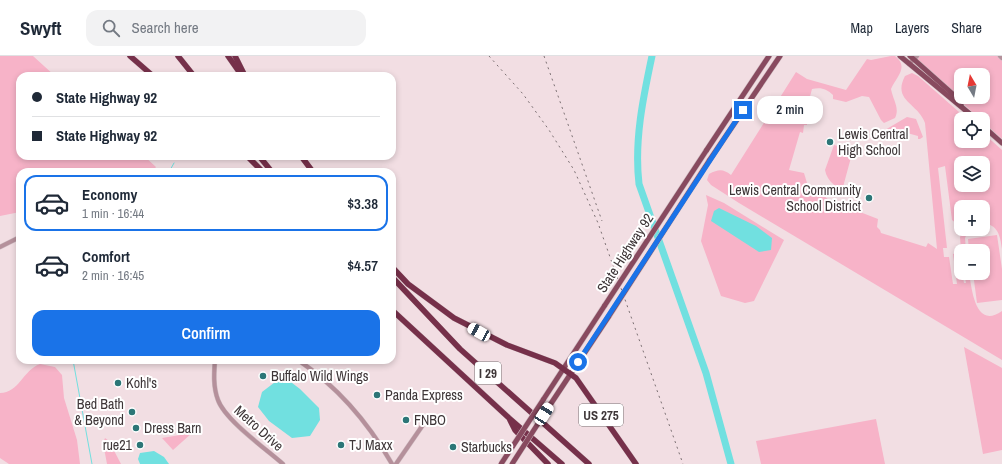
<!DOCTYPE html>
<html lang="en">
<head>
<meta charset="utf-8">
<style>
	:root { --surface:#fff; --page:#f2f2f3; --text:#1f2937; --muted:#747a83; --line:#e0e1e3; --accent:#1a73e8 }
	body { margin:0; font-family:"Archivo Narrow",sans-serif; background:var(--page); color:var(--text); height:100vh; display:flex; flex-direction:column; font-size:15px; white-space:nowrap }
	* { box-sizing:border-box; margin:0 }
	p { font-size:13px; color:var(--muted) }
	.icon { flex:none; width:22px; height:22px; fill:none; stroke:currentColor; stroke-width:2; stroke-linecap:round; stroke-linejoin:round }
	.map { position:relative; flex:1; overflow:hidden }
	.drawer { position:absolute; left:16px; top:112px; width:380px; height:196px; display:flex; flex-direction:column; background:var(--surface); border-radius:12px; box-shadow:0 2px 6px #0003 }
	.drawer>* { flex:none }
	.hud { position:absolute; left:16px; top:16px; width:380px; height:88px; border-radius:12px; box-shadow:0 2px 6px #0003; display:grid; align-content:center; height:88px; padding:0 16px; background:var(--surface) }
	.needle { width:26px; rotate:350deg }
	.controls { position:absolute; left:954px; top:12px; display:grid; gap:8px }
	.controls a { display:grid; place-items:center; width:36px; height:36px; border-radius:8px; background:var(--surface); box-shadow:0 2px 6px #0003; font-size:20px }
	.end { position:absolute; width:18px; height:18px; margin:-9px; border:5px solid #1a73e8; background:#fff; box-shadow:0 0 0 2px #fff }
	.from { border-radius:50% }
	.bubble { position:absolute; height:28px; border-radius:12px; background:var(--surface); box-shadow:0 2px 6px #0003; font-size:13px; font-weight:600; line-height:28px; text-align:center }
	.car { position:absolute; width:12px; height:24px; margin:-12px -6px; border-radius:5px; box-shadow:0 0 3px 1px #0007; background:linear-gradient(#fff 24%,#345 0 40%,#fff 0 76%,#345 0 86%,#fff 0) }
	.hud b { display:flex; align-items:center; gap:14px; height:38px; font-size:15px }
	.hud b+b { border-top:1px solid var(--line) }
	.hud i { width:10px; height:10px; background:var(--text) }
	ul { padding:7px 0 0; list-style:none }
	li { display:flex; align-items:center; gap:12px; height:56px; margin:0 8px 6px; padding:0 8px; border:2px solid transparent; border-radius:12px }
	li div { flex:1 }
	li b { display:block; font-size:15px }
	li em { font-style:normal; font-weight:600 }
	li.current { border-color:var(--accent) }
	li>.icon { width:36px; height:36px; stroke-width:1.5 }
	.action { display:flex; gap:8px; margin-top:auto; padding:8px 16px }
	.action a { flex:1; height:46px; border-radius:12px; background:var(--accent); color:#fff; font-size:16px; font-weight:600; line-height:46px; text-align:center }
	header { display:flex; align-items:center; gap:24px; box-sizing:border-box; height:56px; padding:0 20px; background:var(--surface); border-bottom:1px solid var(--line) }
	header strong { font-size:19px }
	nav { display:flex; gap:22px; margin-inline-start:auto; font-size:14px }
	.search { width:280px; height:36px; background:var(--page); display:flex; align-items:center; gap:10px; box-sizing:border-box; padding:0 14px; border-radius:12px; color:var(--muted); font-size:15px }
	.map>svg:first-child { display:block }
	.green { fill:#f7b3c8; fill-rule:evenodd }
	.water { fill:#71e0e0 }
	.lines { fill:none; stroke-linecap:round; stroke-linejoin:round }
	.stream { stroke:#71e0e0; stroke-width:1 }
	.river { stroke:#71e0e0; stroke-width:7 }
	.minor-casing { stroke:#cebcc1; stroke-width:5 }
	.major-casing { stroke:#cebcc1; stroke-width:6 }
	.highway-casing { stroke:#cebcc1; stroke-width:6 }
	.minor { stroke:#b5909b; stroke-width:4 }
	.major { stroke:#884a5f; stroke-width:5 }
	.highway { stroke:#76304a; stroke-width:5.5 }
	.rail { stroke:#7c7073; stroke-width:1; stroke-dasharray:2 4; stroke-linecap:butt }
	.major-bridge-casing { stroke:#cebcc1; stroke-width:6; stroke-linecap:butt }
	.major-bridge { stroke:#884a5f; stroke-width:5 }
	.route { stroke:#1a73e8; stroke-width:5 }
	.poi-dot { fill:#2c7677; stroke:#fff; stroke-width:1.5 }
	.labels { text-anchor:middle; stroke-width:4; stroke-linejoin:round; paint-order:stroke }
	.shield { fill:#fff; stroke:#787274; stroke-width:1 }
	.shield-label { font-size:13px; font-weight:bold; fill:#3e3638 }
	.poi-label { font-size:14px; fill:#3e3638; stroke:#fff; text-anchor:start }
	.street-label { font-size:14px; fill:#3e3638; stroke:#fff }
</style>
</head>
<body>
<header>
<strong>Swyft</strong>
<div class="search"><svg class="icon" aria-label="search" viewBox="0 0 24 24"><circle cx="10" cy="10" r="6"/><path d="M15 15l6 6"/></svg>Search here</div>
<nav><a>Map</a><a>Layers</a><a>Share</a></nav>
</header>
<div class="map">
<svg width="1002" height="408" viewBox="0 0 1002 408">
	<rect width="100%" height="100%" fill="#f2dee3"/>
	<g class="green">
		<polygon points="0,0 33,0 55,20 20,20 20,100 144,100 156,111 152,116 20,116 20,156 0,160"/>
		<path d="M891,0H895C909,11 897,20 891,33C893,44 900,52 895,62L884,67L881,64L869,41L862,40L846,46L833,43V39C827,33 821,31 812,33L808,48L810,49L809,56L810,58L807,62V69H804L803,77L800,76L789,114L804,117L807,127L817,138L820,137L829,144L878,163L877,171L880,174L881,177L926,191L928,187L937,193L925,67C918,47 892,45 905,20L912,17L918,20L967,63H961V85H983V77L1002,94V193C1000,179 998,169 983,167V162L987,161L983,158V151H961V166L957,168L952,164L945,110L938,112L947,192H943L944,201H949L953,228H957L953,198L959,197L964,227H966L964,217H969C972,233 975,274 1002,255V304L739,147L711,129L707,124L709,118C719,113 723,113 731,119L796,16L807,23L846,34L867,3L871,4ZM961,107H983V129H961Z"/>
		<path d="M917,0H1000L1002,2V83L983,66V63H980L914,3ZM961,19H983V41H961Z"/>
		<polygon points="907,61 916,63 923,81 920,83 918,83 918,80 900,75 898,78 893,77 892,83 888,85 873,81"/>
		<path d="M834,89L853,94L843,131L853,134L849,137C838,133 827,126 825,114Z"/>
		<polygon points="706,139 724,147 784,184 754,245 745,247 721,240 701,185 708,149"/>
		<polygon points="964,173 969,173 965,182 966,195 961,195 960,181"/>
		<polygon points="997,179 1002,213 1002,244 977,247 973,217 983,217 983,195 969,195 968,183"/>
		<polygon points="964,291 1002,312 1002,394 983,398"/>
		<path d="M40,308L55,311L62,319L64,342L77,384L80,408H9L0,402V337C19,337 23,314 40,308Z"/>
		<polygon points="876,363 885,408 761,408 756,385"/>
		<polygon points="192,377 173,394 162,382"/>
		<polygon points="105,382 109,385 121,408 107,408 103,387"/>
	</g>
	<g class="water">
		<polygon points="719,152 756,170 772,182 771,194 759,196 711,165 714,155"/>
		<polygon points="283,320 300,333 319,352 320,364 310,380 292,382 269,365 258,351 262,336"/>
		<polygon points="154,395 164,401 169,408 140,408 138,403 140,397"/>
	</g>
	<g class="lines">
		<g class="stream">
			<polyline points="169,116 174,107"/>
			<polyline points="73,304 92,408"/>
		</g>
		<path class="river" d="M652,0C643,42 634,85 639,128L706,317L731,408"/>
		<g class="minor-casing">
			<g id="minor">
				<polyline points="1000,0 1002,2"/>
				<polyline points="909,8 917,0"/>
				<polyline points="0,191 20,181"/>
				<path d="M215,304C214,317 213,331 218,344C225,364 266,393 283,408"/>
				<path d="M298,304C338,331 368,366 392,408"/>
				<polyline points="396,408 427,363"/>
			</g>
		</g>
		<g class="major-casing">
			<g id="major">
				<polyline points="900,0 976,63"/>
				<polyline points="910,0 955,40 961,49"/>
				<polyline points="983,70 1002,87"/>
				<polyline points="706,95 769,0"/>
				<polyline points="709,105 780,0"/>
				<polyline points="543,344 605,249"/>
				<polyline points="550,349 609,260"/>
			</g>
		</g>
		<g class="highway-casing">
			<g id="highway">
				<polyline points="130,0 153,20"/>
				<polyline points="178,0 194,20"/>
				<polyline points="228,0 242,20"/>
				<polyline points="235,0 244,18"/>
				<polyline points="247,100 263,116"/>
				<polyline points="259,100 272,116"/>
				<polyline points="301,100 313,116"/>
				<polyline points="392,211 408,228 454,262 507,289 555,307 576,322 636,408"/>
				<polyline points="392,221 460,293 589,408"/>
				<polyline points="392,254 509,362 562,408"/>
				<polyline points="510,364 515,374 548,408"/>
			</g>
		</g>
		<use href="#minor" class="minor"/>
		<use href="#major" class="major"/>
		<use href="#highway" class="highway"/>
		<g class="rail">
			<polyline points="489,0 523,38 549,74 574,114 598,167 683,408"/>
			<polyline points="544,0 602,165"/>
		</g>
		<g class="major-bridge-casing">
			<g id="major-bridge">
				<polyline points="605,249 706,95"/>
				<polyline points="609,260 709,105"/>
				<polyline points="501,408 543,344"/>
				<polyline points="512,408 550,349"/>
			</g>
		</g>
		<use href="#major-bridge" class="major-bridge"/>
	</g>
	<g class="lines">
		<polyline class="route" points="578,306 743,54"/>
	</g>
	<g class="poi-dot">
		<circle cx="830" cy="86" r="4"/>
		<circle cx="869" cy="142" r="4"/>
		<circle cx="263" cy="320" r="4"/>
		<circle cx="118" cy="327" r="4"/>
		<circle cx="377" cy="339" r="4"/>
		<circle cx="132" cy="356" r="4"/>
		<circle cx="406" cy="364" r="4"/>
		<circle cx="136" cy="372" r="4"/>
		<circle cx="140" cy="389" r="4"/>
		<circle cx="341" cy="389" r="4"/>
		<circle cx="453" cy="391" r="4"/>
	</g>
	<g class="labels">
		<g class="shield">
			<rect x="475" y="306" width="26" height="22" rx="3"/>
			<rect x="579" y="348" width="44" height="22" rx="3"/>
		</g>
		<g class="shield-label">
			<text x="488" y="322">I 29</text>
			<text x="601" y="364">US 275</text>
		</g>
		<g class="poi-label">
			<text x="838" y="83">Lewis Central<tspan x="838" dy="16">High School</tspan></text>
			<text x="861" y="139" text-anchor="end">Lewis Central Community<tspan x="861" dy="16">School District</tspan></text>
			<text x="271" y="325">Buffalo Wild Wings</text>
			<text x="126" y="332">Kohl's</text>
			<text x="385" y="344">Panda Express</text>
			<text x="124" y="353" text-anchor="end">Bed Bath<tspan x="124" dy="16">&amp; Beyond</tspan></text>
			<text x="414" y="369">FNBO</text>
			<text x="144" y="377">Dress Barn</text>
			<text x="132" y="394" text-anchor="end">rue21</text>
			<text x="349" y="394">TJ Maxx</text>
			<text x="461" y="396">Starbucks</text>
		</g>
		<g class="street-label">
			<text transform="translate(625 197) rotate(-57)" y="5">State Highway 92</text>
			<text transform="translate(259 372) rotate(42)" y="5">Metro Drive</text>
		</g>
	</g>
</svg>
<div class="controls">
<a><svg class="needle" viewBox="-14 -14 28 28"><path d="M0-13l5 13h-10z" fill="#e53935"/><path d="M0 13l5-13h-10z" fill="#747a83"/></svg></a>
<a><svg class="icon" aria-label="locate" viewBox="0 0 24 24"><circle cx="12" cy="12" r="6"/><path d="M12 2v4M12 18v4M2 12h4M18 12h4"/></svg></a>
<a><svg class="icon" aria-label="layers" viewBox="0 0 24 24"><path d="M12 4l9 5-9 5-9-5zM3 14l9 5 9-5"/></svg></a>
<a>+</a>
<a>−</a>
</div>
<i class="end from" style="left:578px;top:306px"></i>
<i class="end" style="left:743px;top:54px"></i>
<div class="bubble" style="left:757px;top:40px;width:66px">2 min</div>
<i class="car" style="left:479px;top:276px;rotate:299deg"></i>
<i class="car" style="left:544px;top:358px;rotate:33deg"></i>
<div class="hud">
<b><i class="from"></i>State Highway 92</b>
<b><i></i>State Highway 92</b>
</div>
<section class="drawer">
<ul>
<li class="current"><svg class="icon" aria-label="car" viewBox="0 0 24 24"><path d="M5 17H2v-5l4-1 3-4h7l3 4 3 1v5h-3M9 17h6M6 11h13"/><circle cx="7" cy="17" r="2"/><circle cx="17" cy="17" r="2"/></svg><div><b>Economy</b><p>1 min · 16:44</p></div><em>$3.38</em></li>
<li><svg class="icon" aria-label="car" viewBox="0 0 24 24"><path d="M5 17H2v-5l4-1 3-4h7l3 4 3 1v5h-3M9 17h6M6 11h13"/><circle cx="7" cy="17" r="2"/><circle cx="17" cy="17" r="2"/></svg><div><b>Comfort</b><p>2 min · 16:45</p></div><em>$4.57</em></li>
</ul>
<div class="action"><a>Confirm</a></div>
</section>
</div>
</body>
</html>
